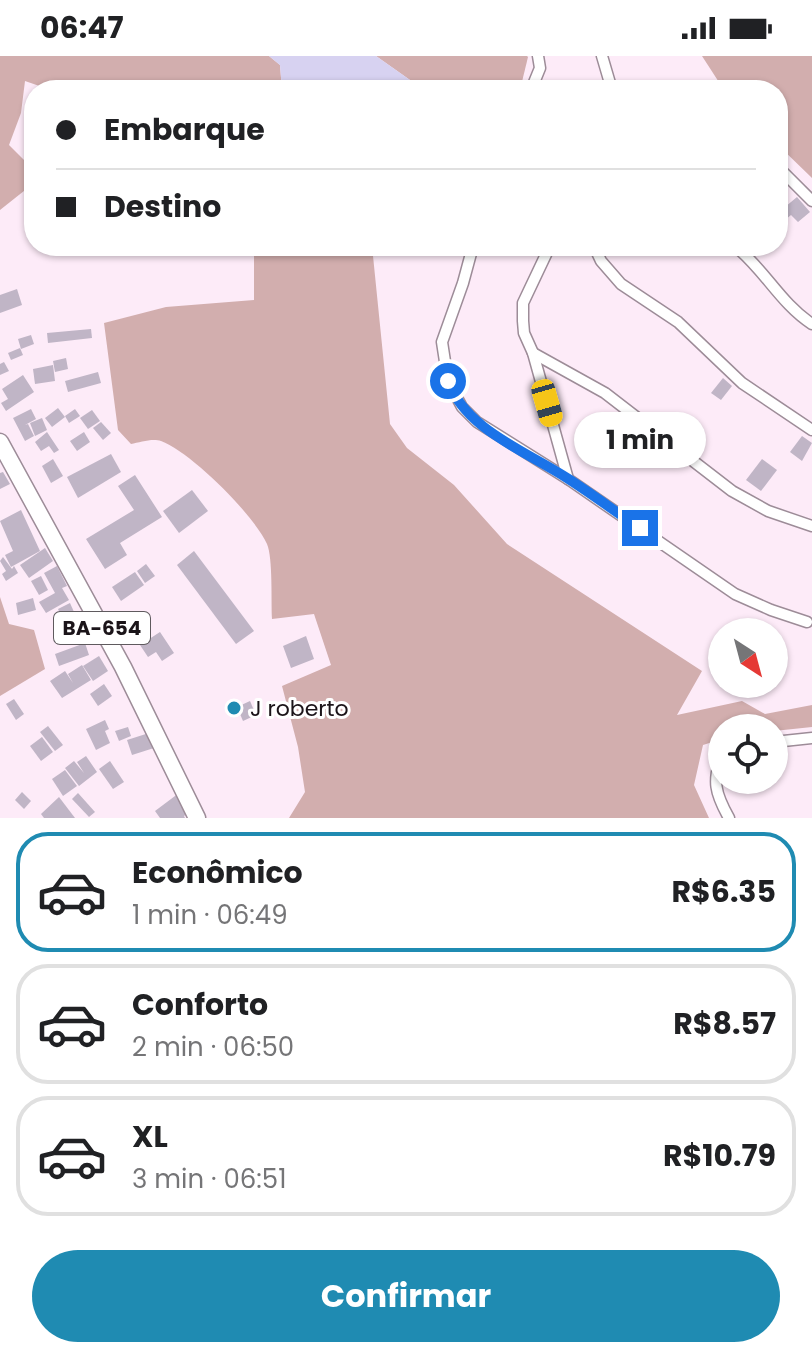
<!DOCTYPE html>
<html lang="pt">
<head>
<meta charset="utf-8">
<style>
	:root { --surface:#fff; --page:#f2f2f2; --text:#202124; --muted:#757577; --line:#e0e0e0; --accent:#1f8bb2 }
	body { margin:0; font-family:Poppins,sans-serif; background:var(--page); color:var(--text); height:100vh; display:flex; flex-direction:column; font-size:30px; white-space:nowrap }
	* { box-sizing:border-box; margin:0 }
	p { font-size:26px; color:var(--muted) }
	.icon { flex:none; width:44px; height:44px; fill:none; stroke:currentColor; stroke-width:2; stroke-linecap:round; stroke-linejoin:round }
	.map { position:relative; height:762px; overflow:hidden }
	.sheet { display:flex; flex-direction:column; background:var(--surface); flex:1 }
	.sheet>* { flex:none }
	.hud { position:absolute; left:24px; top:24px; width:764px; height:176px; border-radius:32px; box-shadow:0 2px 6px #0004; display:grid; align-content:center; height:176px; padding:0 32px; background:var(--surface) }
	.needle { width:52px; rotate:144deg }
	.fabs { position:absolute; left:708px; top:562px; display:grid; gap:16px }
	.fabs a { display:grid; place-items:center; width:80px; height:80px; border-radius:50%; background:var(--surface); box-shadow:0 2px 6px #0004; font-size:40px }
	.end { position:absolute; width:36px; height:36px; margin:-18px; border:10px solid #1a73e8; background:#fff; box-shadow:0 0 0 4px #fff }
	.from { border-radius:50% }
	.bubble { position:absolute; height:56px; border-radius:28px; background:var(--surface); box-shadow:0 2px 6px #0004; font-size:26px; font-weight:700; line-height:56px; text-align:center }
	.car { position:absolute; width:24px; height:48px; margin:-24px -12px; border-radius:10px; box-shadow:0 0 6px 2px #0007; background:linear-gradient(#f5c518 24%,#345 0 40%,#f5c518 0 76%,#345 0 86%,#f5c518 0) }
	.hud b { display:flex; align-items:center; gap:28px; height:76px; font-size:30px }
	.hud b+b { border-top:2px solid var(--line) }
	.hud i { width:20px; height:20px; background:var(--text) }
	ul { padding:14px 0 0; list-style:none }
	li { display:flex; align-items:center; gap:24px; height:120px; margin:0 16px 12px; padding:0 16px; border:4px solid var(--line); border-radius:32px }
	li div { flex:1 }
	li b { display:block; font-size:30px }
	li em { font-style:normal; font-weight:700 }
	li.active { border-color:var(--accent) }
	li>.icon { width:72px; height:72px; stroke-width:1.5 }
	.action { display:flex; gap:16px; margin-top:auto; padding:16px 32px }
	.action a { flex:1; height:92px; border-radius:48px; background:var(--accent); color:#fff; font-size:32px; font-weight:700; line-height:92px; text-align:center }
	.status { display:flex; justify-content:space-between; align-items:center; height:56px; padding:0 40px; background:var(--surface); direction:ltr }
	.status svg { height:22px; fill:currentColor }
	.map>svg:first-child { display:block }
	.forest { fill:#d2aeae }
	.water { fill:#d7d2f1 }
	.building { fill:#c0b5c6 }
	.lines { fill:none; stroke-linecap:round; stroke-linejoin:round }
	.minor-casing { stroke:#9d8c98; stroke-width:13 }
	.primary-casing { stroke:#9d8c98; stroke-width:19 }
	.minor { stroke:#fff; stroke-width:10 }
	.primary { stroke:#fff; stroke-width:16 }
	.route { stroke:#1a73e8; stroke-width:10 }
	.poi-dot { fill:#1f8bb2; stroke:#fff; stroke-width:3 }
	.labels { text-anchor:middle; stroke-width:6; stroke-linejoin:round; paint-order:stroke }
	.shield { fill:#fff; stroke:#5f5a5e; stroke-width:2 }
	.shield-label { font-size:20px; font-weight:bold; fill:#1b1419 }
	.poi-label { font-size:22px; fill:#1b1419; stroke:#fff; text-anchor:start }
</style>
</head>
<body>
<div class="status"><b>06:47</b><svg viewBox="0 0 49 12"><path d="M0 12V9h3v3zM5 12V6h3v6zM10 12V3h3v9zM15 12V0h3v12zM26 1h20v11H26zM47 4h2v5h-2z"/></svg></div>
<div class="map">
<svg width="812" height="762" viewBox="0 0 812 762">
	<rect width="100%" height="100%" fill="#fdebf8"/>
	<g class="forest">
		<polygon points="0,0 269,0 280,9 282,34 51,34 25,25 21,57 9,89 34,114 34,127 0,154"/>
		<polygon points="376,0 527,0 528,1 520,34 434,34 410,24"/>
		<polygon points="702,0 812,0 812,122 778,89 778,34 724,34"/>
		<path d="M254,190H372L390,368L407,392L454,429L507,488L702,615L677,659L742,645L765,658L812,649V671L774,675V672H722V683L703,689L694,729L709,762H289L305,736L298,691L282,630L331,609L314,558L272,563C271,546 273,502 267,488C254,459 191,396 161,385C153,382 140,386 131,388L118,374L104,267L166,251L254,244Z"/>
		<polygon points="0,541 9,568 34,574 45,613 0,640"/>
	</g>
	<polygon class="water" points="269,0 376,0 410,24 434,34 282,34 280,9"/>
	<g class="building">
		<polygon points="797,141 810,156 798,166 791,159 785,164 779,156"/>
		<polygon points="17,233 22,249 0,257 0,239"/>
		<polygon points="91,273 92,282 48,287 47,277"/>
		<polygon points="31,279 34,288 21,293 18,283"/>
		<polygon points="20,292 23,299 11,304 8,297"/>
		<polygon points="66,302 68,313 55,316 53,305"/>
		<polygon points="4,306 9,315 0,319 0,308"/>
		<polygon points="53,309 55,325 35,328 33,313"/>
		<polygon points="98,316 101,327 68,336 65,325"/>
		<polygon points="23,319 34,336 6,355 1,347 8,343 2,333"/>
		<polygon points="723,322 732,330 721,344 711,337"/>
		<polygon points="58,352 65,361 52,371 45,362"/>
		<polygon points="31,353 36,363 25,369 28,368 34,380 25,385 13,362"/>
		<polygon points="75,353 80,360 69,367 65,360"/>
		<polygon points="92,354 100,365 88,373 80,362"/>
		<polygon points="42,362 47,374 35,380 30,367"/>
		<polygon points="101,366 111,377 103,384 93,372"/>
		<polygon points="47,376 59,394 54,397 49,390 41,395 35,386"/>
		<polygon points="84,376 90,386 77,395 70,385"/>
		<polygon points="802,380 812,387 802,405 790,396"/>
		<polygon points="111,398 121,416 78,442 67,421"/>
		<polygon points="53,403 63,420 51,427 42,410"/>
		<polygon points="762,403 777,414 761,435 746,424"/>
		<polygon points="3,416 10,428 0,433 0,417"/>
		<polygon points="135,419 162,461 120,487 127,499 105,513 86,483 134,454 118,430"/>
		<polygon points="192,434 208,455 179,477 163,455"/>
		<polygon points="21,454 40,495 11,511 5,499 13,495 0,465"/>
		<polygon points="45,492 53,505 29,522 20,509"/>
		<polygon points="194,495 254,575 236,588 177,509"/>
		<polygon points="3,501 12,513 14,510 18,517 6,525 2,518 6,515 0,505"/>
		<polygon points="146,508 155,520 145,527 137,515"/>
		<polygon points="57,510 67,530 62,532 69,544 46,557 39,546 55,537 44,517"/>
		<polygon points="135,516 144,529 121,545 112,531"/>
		<polygon points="41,520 48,534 39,539 31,525"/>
		<polygon points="33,542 36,554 18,559 16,547"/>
		<polygon points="70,547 74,556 62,562 58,553"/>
		<polygon points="77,569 81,578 73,581 69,573"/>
		<polygon points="160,576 174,597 162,605 156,596 148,601 140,589"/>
		<polygon points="306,580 314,603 291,612 283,590"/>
		<polygon points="85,587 89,599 59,610 55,598"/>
		<polygon points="99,600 108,615 93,625 83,610"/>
		<polygon points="82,609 91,624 62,642 50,625 65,615 73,627 68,618"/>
		<polygon points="104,628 112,640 98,650 90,638"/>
		<polygon points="14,643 24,658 16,664 6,648"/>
		<polygon points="250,645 256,659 243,665 237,651"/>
		<polygon points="105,664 109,673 105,675 110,687 96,694 86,673"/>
		<polygon points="48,670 63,689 55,695 40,676"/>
		<polygon points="128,671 131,680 119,685 115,675"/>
		<polygon points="149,677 154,692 132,699 127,684"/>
		<polygon points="42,681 53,696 41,705 30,690"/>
		<polygon points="86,700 97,716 79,730 65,712 74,705 84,717 77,706"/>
		<polygon points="110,705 124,726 113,733 99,713"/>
		<polygon points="65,714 77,730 63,740 52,723"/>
		<polygon points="22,736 31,745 24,753 15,744"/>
		<polygon points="78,737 95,756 89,761 72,743"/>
		<polygon points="179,737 192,754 184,760 185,762 160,762 155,755"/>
		<polygon points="59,741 75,762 44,762 41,758"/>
	</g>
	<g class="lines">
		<g class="minor-casing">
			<g id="minor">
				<polyline points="602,0 612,34"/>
				<polyline points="531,34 540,12 538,0"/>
				<polyline points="778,111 812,145"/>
				<polyline points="473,190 463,227 442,286 448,325 462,351 477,366 568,423 735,538 771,554 807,566"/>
				<polyline points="550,190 523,247 523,265 524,277 533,297 568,423"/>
				<polyline points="594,190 601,205 621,228 678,266 742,327 812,374"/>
				<path d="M735,190C764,213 781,248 812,268"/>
				<polyline points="533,297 605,337 732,435 768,455 812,470"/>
				<polyline points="774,686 812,682"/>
				<path d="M722,698C712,725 715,737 729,762"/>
			</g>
		</g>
		<g class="primary-casing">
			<polyline id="primary" points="0,386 123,611 197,762"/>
		</g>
		<use href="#minor" class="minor"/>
		<use href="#primary" class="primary"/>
	</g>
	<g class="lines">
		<path class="route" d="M448,325C466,374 526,395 567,422C592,438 616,456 640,472"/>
	</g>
	<circle class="poi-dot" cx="234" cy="652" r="8"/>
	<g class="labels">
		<rect class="shield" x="54" y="556" width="96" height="32" rx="6"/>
		<g class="shield-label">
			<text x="102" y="579">BA-654</text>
		</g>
		<g class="poi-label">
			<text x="250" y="660">J roberto</text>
		</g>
	</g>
</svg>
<div class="fabs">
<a><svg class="needle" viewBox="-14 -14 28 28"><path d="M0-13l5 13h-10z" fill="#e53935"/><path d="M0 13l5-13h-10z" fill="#757577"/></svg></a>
<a><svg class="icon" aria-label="locate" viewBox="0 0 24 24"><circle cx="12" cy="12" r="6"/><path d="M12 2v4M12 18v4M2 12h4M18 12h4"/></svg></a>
</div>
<i class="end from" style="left:448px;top:325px"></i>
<i class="end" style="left:640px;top:472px"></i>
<div class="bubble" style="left:574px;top:356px;width:132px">1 min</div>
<i class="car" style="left:547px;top:347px;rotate:164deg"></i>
<div class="hud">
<b><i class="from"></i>Embarque</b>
<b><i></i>Destino</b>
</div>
</div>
<section class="sheet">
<ul>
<li class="active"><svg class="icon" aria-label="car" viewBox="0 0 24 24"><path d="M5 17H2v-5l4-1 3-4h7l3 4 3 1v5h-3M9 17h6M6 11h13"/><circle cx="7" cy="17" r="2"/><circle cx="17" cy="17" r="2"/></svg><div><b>Econômico</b><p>1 min · 06:49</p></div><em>R$6.35</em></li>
<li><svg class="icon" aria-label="car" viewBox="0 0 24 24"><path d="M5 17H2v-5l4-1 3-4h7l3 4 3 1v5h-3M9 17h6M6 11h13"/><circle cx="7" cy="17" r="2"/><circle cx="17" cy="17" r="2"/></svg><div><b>Conforto</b><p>2 min · 06:50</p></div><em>R$8.57</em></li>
<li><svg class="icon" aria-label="car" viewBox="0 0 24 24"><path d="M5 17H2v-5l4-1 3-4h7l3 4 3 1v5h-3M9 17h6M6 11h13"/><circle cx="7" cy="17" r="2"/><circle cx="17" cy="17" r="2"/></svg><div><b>XL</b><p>3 min · 06:51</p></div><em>R$10.79</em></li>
</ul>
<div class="action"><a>Confirmar</a></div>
</section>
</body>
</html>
